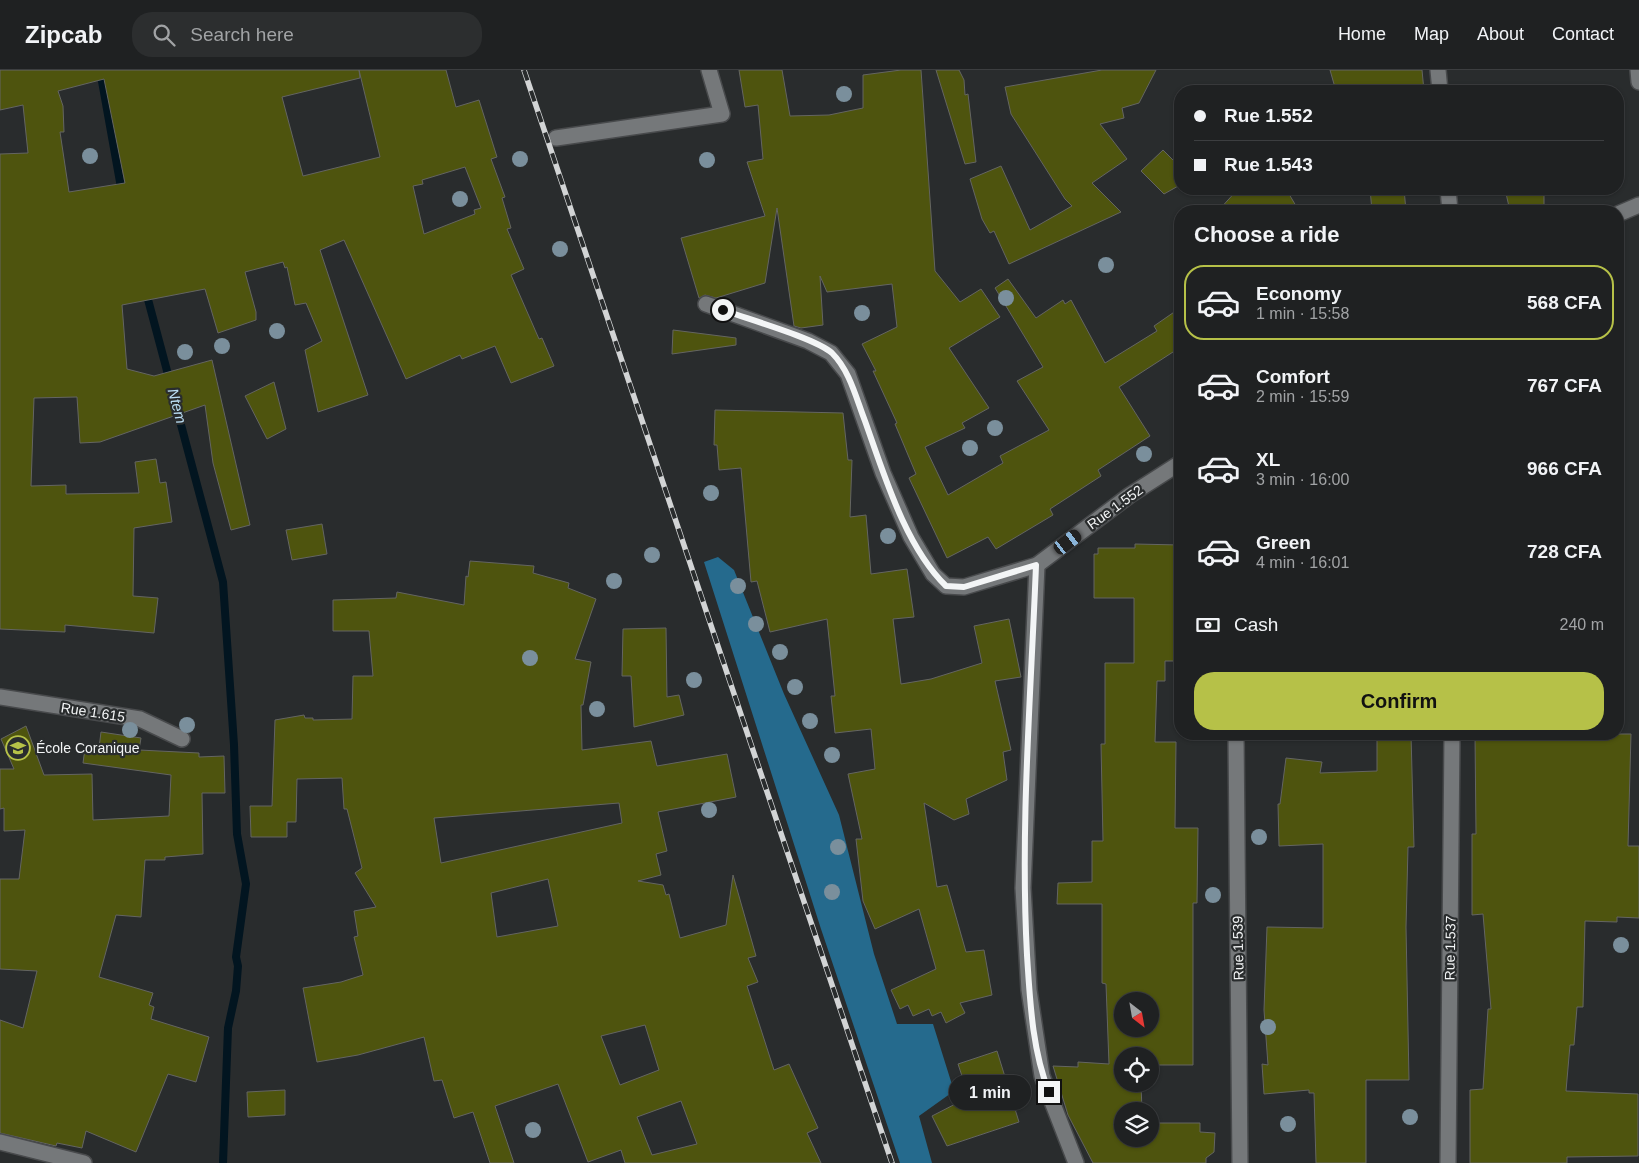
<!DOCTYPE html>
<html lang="en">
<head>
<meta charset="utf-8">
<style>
	:root { --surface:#1f2122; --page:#2c2e2f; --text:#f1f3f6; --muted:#a1a3a5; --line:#3c3e40; --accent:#b6c148 }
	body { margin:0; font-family:Arial,sans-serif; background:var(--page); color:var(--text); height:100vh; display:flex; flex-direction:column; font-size:19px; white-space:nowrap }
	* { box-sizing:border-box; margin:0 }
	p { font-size:16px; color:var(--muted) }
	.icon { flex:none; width:28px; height:28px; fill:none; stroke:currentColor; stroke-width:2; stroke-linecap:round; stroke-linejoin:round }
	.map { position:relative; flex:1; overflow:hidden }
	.side { position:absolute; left:1174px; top:135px; width:450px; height:535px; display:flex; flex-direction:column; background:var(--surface); border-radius:20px; box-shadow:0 1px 4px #0004,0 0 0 1px var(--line) }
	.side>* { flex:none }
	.guide { position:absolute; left:1174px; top:15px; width:450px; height:110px; border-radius:20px; box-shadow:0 1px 4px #0004,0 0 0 1px var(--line); display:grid; align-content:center; height:110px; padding:0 20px; background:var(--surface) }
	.needle { width:32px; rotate:149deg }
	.buttons { position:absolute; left:1114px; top:922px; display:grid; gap:10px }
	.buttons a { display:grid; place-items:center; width:45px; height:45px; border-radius:50%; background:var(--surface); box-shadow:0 1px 4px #0004,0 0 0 1px var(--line); font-size:25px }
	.end { position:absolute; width:22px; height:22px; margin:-11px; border:6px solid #f3f5f6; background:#111; box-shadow:0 0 0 2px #111 }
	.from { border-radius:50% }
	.bubble { position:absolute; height:35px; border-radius:18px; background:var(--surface); box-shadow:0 1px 4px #0004,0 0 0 1px var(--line); font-size:16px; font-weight:700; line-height:35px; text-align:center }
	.car { position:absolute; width:15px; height:30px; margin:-15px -8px; border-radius:6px; box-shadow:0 0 4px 1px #0007; background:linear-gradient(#222 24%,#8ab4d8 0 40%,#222 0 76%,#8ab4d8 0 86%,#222 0) }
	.guide b { display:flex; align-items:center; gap:18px; height:48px; font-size:19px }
	.guide b+b { border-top:1px solid var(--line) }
	.guide i { width:12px; height:12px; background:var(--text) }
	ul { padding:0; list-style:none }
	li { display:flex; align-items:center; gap:15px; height:75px; margin:0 10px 8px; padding:0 10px; border:2px solid transparent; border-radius:20px }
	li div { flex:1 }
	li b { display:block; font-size:19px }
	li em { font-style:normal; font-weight:700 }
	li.active { border-color:var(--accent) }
	li>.icon { width:45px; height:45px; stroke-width:1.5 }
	h2 { padding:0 20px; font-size:22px; line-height:60px }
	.pay { display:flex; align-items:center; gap:12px; height:55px; padding:0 20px; font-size:19px }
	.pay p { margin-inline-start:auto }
	.button { display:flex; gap:10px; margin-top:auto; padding:10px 20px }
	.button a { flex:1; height:58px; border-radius:20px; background:var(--accent); color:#111; font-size:20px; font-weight:700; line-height:58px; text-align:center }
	header { display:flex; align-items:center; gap:30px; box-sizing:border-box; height:70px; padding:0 25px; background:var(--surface); border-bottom:1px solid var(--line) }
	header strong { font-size:24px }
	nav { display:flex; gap:28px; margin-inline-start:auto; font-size:18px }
	.search { width:350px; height:45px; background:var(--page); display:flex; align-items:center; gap:12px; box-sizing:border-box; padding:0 18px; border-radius:20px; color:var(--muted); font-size:19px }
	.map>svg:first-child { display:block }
	.forest { fill:#256a8d }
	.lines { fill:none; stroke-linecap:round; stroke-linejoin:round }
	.stream { stroke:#021520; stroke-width:8 }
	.building { fill:#4e540e; stroke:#646562; fill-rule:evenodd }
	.minor-casing { stroke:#484a4c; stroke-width:18 }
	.minor { stroke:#75787a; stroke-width:15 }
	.rail-casing { stroke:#d2d4d5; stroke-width:5.5 }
	.rail { stroke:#292c2d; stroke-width:4; stroke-dasharray:11; stroke-linecap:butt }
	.tree { fill:#7a8f9c }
	.route { stroke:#f3f5f6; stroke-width:6 }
	.labels { text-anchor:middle; stroke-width:4.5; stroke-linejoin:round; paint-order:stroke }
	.street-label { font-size:14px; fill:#f3f5f6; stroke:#292c2d }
	.poi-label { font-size:14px; fill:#f3f5f6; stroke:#292c2d; text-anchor:start }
	.water-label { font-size:15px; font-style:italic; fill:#bbdef4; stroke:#292c2d }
</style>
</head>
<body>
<header>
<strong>Zipcab</strong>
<div class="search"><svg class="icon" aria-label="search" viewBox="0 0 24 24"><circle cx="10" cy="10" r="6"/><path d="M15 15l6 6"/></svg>Search here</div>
<nav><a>Home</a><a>Map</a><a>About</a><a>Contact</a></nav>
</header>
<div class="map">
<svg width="1639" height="1093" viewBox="0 0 1639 1093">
	<rect width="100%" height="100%" fill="#292c2d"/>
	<polygon class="forest" points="718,487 734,500 784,624 839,745 874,884 897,954 933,954 954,1021 919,1046 932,1093 900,1093 821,859 704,492"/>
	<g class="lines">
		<g class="stream">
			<polyline points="100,0 122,123"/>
			<polyline points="146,222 170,312"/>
			<polyline points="176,336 223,512 234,675 237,764 246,814 236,887 238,896 236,921 228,958 223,1093"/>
		</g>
	</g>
	<g class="building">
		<path d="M0,0H359L360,8L282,27L303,106L380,87L359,0H446L456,37L479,30L497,87L491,89L505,127L502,128L511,158L507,159L524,199L511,205L539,269L542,268L554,296L511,313L495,276L462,289L460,285L406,309L344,170L320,180L368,325L318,342L305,280L322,271L306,233L295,235L287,197L285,198L283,192L245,202L256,242V250L218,263L205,219L122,235L127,299L154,306L212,290L250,455L231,460L213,393L205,335L100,372L80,373L77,327L34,328L31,416L66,415V424L139,423L135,392L156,389L160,413L166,412L172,452L134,458L133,526L158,528L154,563L65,555V562L0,559V84L28,83L23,35L0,40ZM104,9L125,113L69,122L60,62H64L63,36L58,21ZM465,97L481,138L474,140L475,144L424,164L413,116L423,114L422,110Z"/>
		<polygon points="739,0 782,0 790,46 829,45 863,38 863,5 901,0 921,0 935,201 960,232 981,219 1000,247 949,278 989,338 962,353 965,358 925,377 948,425 1003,393 1000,386 1049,360 1017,311 1043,297 995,218 1008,209 1036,248 1063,230 1065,234 1071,230 1105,293 1157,261 1154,256 1180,238 1180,292 1173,282 1119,317 1150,366 1098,400 1101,406 1050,439 1053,445 996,479 988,467 947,488 909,408 916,404 895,354 897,353 873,301 876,301 862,274 897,257 892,214 827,222 820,206 823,255 801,258 794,256 777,138 765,213 716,228 705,225 699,228 681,168 765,146 747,92 763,89 758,35 745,37"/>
		<polygon points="936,0 959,0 964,10 965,25 968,24 976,92 965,94"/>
		<polygon points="1102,0 1156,0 1139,33 1122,38 1124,48 1100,54 1127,89 1092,113 1121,142 1009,194 994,161 990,163 982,149 970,109 1001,96 1030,160 1072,136 1065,129 1011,44 1005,17"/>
		<polygon points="1330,0 1422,0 1424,21 1336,21"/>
		<polygon points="1163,80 1180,97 1180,115 1164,124 1141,101"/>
		<polygon points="1238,119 1286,119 1299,141 1218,141"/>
		<polygon points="1370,119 1404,119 1406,141 1372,141"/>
		<polygon points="1505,119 1544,119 1544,141 1510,141"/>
		<polygon points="673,260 736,268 736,275 672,284"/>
		<polygon points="274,312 286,359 267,369 245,326"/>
		<polygon points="715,340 843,343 848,390 852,390 850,447 866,445 871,504 907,499 914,547 893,549 901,614 931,609 982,593 974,556 1009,549 1021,607 995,611 1011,680 1003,682 1007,710 966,729 969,744 954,750 924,733 937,817 947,815 966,882 984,880 992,925 960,933 965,943 946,953 941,942 932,946 929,939 913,946 908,935 900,939 891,920 936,899 919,839 875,859 863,831 856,769 862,769 848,704 875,699 871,659 835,663 831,626 835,626 827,549 770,562 757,511 751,512 741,398 719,400 717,375 714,375"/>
		<polygon points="322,454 327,484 292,490 286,460"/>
		<path d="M1135,474L1180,475V591H1165V611H1157L1155,672H1176L1175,758H1198L1197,833H1193V995H1150V986H1122V1014H1141L1142,1041H1122V1069H1150V1053H1200V1062L1215,1063L1214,1082L1206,1088V1093H1093L1068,1045L1053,996L1078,997V992L1109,994L1106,914L1102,913V834H1057L1058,813L1092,812V771H1103L1101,674H1105V593H1134V528H1094V484H1098V478H1135ZM1122,931H1150V959H1122Z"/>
		<path d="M470,491L534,496L533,503L569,513L568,518L596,529L575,589L591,592L583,635H581L582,680L651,671L657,696L727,684L736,727L658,742L667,781L656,784L661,805L638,811L663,815L666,825L669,824L680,868L726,855L733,805L756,886L748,888L758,912L747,916L774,1000L789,994L818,1058L807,1063L821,1093H625L621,1080L588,1092L558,1014L495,1036L514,1093H490L473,1042L454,1048L442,1010L434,1011L424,967L358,985L317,992L303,918L341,912L363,905L354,867L358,866L354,841L376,837L355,803L362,798L347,739H344L342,708L297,709L296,752H287V767H251L250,736H272L275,650L304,645L305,648H313V650L352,649L353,606H373L369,561H333V530L396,528L397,522L464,535L466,506L468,507ZM619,733L622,753L441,793L434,748ZM548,809L558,856L497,867L491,823ZM645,955L659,1000L620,1015L601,966ZM681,1031L697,1074L652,1085L637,1047Z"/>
		<polygon points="666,558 667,627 679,625 684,645 634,657 631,606 622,606 623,559"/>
		<polygon points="26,656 44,705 92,704 93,750 169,746 171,705 83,693 85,678 99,678 101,662 141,668 139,680 199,683 199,687 224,686 225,723 202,723 203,784 165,787 165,790 145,790 141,847 116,845 99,907 153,923 149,935 154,937 151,949 209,967 196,1012 168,1004 136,1082 86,1061 82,1078 57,1073 56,1076 0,1063 0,950 23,958 37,901 0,899 0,809 19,809 25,760 4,761 4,738 0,739 0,699 14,699 1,669"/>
		<polygon points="1377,664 1411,664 1414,777 1408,777 1406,857 1409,1010 1366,1010 1366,1093 1316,1093 1314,1023 1309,1023 1309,1020 1264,1024 1262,994 1268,995 1264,940 1267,857 1323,858 1323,774 1279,776 1278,734 1280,734 1286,688 1322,692 1320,703 1377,701"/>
		<polygon points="1475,664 1631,664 1628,776 1639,776 1639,848 1617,847 1617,852 1585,851 1583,937 1577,937 1574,975 1570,975 1566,1021 1638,1024 1638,1086 1567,1087 1567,1093 1470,1093 1470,1020 1483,1019 1488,939 1491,939 1483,844 1472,845 1472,764 1476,764"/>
		<polygon points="997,981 1019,1052 947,1076 932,1046 969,1027 958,994"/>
		<polygon points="285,1020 285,1045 248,1047 247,1022"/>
	</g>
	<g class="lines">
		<g class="minor-casing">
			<g id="minor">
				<polyline points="1438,0 1440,21"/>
				<polyline points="1638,0 1639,12"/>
				<polyline points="556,68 722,44 709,0"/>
				<polyline points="1448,119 1450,141"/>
				<polyline points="1618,144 1639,135"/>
				<polyline points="706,234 808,271 831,283 848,304 883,403 911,467 933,504 946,516 964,517 1037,495 1130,425 1180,393"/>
				<polyline points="1037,495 1023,818 1029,920 1042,1006 1076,1093"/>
				<polyline points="0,627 140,649 182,669"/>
				<polyline points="1236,664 1240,1093"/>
				<polyline points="0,1072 84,1093"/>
				<polyline points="1448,1093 1452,664"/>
			</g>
		</g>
		<use href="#minor" class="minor"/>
		<g class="rail-casing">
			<polyline id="rail" points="524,0 892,1093"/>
		</g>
		<use href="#rail" class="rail"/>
	</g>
	<g class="tree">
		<circle cx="844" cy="24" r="8"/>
		<circle cx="90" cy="86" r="8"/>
		<circle cx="520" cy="89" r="8"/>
		<circle cx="707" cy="90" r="8"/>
		<circle cx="460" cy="129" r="8"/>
		<circle cx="560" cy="179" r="8"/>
		<circle cx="1106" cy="195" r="8"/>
		<circle cx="1006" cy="228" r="8"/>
		<circle cx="862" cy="243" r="8"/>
		<circle cx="277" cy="261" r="8"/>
		<circle cx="222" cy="276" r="8"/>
		<circle cx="185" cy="282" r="8"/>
		<circle cx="995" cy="358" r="8"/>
		<circle cx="970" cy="378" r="8"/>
		<circle cx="1144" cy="384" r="8"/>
		<circle cx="711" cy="423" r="8"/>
		<circle cx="888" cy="466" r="8"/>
		<circle cx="652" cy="485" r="8"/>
		<circle cx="614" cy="511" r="8"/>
		<circle cx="738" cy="516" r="8"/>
		<circle cx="756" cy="554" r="8"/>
		<circle cx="780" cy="582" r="8"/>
		<circle cx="530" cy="588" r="8"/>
		<circle cx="694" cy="610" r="8"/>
		<circle cx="795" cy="617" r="8"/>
		<circle cx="597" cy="639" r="8"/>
		<circle cx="810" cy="651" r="8"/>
		<circle cx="187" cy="655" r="8"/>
		<circle cx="130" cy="660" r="8"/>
		<circle cx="832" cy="685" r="8"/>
		<circle cx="709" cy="740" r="8"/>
		<circle cx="1259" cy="767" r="8"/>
		<circle cx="838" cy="777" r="8"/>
		<circle cx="832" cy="822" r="8"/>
		<circle cx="1213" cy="825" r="8"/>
		<circle cx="1621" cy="875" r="8"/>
		<circle cx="1268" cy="957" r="8"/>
		<circle cx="1002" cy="1026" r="8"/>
		<circle cx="1410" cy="1047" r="8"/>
		<circle cx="1288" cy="1054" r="8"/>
		<circle cx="533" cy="1060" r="8"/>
	</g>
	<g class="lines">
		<path class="route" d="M723,240C747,249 815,268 832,283C850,301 856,328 865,351C884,404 905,476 946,516L964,517L1036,495C1031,625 1020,755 1027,885C1030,930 1032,980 1049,1022"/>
	</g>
	<defs>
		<g id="school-ring" transform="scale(1.25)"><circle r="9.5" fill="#292c2d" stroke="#b6c148" stroke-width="1.5"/><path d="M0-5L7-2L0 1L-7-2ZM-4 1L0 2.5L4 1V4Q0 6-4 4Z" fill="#b6c148"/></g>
	</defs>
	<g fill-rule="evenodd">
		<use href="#school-ring" x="18" y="678"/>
	</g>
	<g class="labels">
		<g class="street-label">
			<text transform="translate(1115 437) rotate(-36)" y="5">Rue 1.552</text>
			<text transform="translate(93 642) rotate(9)" y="5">Rue 1.615</text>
			<text transform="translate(1238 878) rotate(-91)" y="5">Rue 1.539</text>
			<text transform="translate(1450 878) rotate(-89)" y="5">Rue 1.537</text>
		</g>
		<g class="poi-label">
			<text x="36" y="683">École Coranique</text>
		</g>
		<g class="water-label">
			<text transform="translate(177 336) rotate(75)" y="5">Ntem</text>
		</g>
	</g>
</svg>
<div class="buttons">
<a><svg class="needle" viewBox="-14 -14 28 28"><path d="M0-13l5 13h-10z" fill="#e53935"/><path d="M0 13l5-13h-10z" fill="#a1a3a5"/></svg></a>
<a><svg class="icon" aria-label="locate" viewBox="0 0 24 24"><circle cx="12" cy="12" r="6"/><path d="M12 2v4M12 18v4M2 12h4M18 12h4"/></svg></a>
<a><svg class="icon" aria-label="layers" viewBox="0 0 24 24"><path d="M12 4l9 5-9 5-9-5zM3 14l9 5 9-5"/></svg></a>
</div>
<i class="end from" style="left:723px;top:240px"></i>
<i class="end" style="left:1049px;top:1022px"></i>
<div class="bubble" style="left:949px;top:1005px;width:82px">1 min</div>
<i class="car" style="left:1068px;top:472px;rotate:53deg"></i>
<div class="guide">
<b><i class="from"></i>Rue 1.552</b>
<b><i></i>Rue 1.543</b>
</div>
<section class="side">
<h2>Choose a ride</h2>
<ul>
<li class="active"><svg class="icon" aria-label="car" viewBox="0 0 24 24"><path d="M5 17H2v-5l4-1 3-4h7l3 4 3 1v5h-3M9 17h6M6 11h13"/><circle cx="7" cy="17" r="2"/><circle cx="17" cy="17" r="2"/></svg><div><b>Economy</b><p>1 min · 15:58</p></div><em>568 CFA</em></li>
<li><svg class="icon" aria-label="car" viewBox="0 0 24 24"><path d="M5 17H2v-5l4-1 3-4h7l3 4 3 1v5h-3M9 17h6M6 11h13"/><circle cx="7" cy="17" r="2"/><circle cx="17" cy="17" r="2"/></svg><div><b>Comfort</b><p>2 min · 15:59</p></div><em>767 CFA</em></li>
<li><svg class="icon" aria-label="car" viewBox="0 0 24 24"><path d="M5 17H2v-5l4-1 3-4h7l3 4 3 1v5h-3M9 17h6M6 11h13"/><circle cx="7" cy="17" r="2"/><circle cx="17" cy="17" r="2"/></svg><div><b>XL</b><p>3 min · 16:00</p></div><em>966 CFA</em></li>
<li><svg class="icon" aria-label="car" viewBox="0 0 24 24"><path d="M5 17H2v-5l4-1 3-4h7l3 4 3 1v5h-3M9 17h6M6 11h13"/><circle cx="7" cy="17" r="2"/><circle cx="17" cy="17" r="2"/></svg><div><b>Green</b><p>4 min · 16:01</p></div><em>728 CFA</em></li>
</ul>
<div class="pay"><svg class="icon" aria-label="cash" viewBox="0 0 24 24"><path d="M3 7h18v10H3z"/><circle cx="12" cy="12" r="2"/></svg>Cash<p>240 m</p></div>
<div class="button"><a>Confirm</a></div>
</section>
</div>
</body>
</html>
